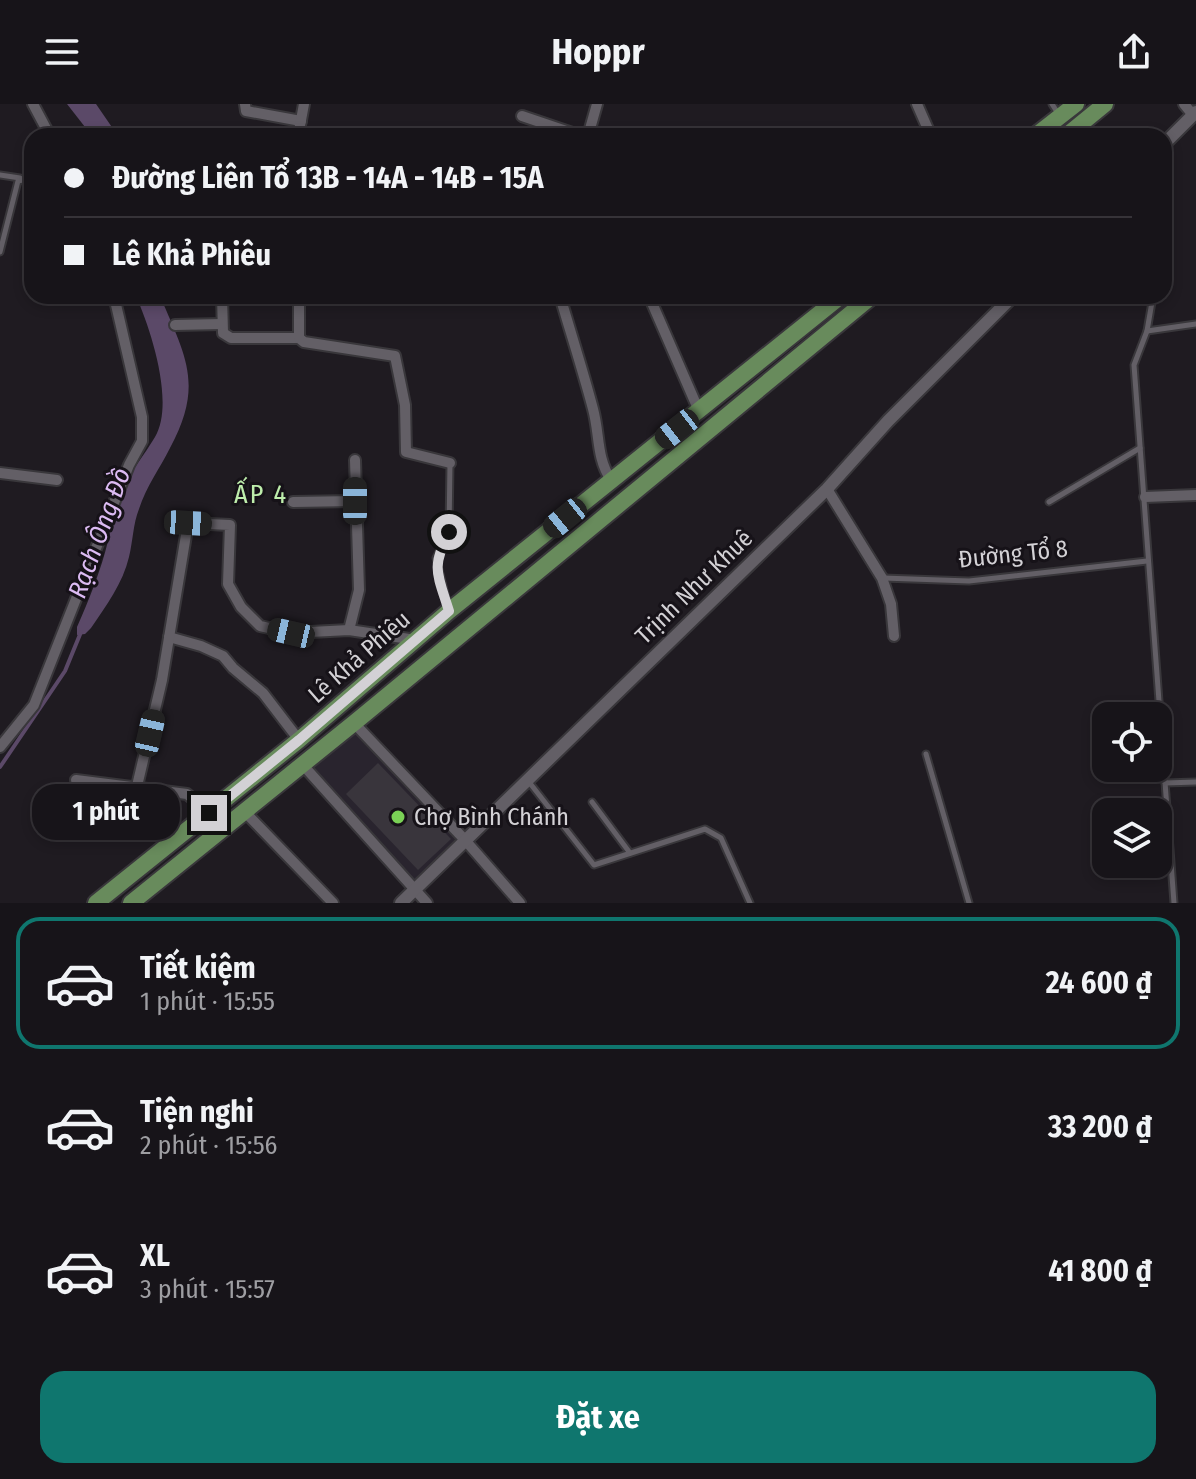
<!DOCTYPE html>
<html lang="vi">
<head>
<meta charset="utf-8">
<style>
	:root { --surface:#171419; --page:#201d22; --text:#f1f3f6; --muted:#9e9ea2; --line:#363338; --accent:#0f766e }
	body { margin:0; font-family:"Fira Sans Condensed",sans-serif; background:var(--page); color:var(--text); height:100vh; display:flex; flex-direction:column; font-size:30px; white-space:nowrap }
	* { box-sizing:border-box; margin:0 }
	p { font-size:26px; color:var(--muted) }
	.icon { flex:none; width:44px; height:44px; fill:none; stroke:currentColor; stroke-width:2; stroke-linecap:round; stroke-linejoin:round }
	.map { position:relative; height:799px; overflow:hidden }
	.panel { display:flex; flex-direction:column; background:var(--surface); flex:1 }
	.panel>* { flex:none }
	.guide { position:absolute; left:24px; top:24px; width:1148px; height:176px; border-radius:24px; box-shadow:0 4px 12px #0003,0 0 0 2px var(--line); display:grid; align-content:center; height:176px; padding:0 40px; background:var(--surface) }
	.fabs { position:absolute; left:1092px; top:598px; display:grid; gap:16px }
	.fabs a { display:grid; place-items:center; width:80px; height:80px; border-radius:16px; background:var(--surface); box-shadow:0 4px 12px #0003,0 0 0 2px var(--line); font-size:40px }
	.end { position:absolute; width:36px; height:36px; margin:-18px; border:10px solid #d3d1d5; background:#111; box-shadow:0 0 0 4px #111 }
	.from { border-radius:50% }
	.bubble { position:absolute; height:56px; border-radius:24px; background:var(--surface); box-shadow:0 4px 12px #0003,0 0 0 2px var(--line); font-size:26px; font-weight:700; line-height:56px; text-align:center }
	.car { position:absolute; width:24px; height:48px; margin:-24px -12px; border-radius:10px; box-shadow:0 0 6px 2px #0007; background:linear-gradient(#222 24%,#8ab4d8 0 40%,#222 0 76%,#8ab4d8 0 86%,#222 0) }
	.guide b { display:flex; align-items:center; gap:28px; height:76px; font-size:30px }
	.guide b+b { border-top:2px solid var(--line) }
	.guide i { width:20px; height:20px; background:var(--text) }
	ul { padding:14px 0 0; list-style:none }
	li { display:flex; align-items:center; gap:24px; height:132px; margin:0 16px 12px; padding:0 24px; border:4px solid transparent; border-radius:24px }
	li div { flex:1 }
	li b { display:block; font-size:30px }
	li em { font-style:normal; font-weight:700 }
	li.active { border-color:var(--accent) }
	li>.icon { width:72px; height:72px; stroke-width:1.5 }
	.cta { display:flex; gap:16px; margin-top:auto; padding:16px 40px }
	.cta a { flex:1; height:92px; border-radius:24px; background:var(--accent); color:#fff; font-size:32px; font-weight:700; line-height:92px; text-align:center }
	header { display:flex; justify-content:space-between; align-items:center; height:104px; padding:0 40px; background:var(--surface); font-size:36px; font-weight:700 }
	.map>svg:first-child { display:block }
	.built { fill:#29242e }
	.water { fill:#5b4968 }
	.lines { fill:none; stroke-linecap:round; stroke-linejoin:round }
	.stream { stroke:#5b4968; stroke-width:4 }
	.building { fill:#39353c }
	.service-casing { stroke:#39373b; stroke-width:9 }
	.minor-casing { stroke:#39373b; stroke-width:14 }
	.tertiary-casing { stroke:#39373b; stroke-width:16 }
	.trunk-casing { stroke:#39373b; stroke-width:20 }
	.service { stroke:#635f66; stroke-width:5 }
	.minor { stroke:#635f66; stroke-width:10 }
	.tertiary { stroke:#635f66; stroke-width:12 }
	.trunk { stroke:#688b5c; stroke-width:16 }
	.route { stroke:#d3d1d5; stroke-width:10 }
	.poi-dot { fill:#7ad156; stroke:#161218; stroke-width:3 }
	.labels { text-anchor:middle; stroke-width:6; stroke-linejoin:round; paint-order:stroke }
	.street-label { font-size:24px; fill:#d3d1d5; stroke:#161218 }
	.poi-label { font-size:24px; fill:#d3d1d5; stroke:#161218; text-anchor:start }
	.neighbourhood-label { font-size:26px; letter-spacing:2px; fill:#beeeac; stroke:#161218 }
	.water-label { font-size:26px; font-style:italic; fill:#dcbbf3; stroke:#161218 }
</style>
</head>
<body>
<header><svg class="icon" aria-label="menu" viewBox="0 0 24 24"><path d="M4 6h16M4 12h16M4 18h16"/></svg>Hoppr<svg class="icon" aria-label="share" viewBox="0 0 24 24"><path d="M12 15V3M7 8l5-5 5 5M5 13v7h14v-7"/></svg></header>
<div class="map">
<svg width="1196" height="799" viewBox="0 0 1196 799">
	<rect width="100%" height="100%" fill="#1f1b21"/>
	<polygon class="built" points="356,625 457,734 414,778 309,666"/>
	<g class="water">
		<polygon points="67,0 96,0 118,32 92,32"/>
		<path d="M136,192H160C186,253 204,281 170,344C160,364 146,383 139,405C133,420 133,437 129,453C123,479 106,502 91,524L85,530L77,531V523C89,496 101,466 108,437C111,427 111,416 114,407C122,377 140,358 155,333C175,299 151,226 136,192Z"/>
	</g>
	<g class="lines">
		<polyline class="stream" points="0,663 65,567 81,528"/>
	</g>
	<polygon class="building" points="378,659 451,735 418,766 346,690"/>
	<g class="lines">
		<g class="service-casing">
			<g id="service">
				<polyline points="1052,0 1059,11"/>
				<polyline points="0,71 20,74"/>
				<polyline points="1164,73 1168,107 1164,128"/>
				<polyline points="0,148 18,77 32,74"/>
				<polyline points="1153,192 1147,227 1134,261 1174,799"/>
				<polyline points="1147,227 1196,220"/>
				<polyline points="1049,398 1140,344"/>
				<polyline points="883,474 969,477 1147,457"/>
				<polyline points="448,502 436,454 449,428 450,359"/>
				<polyline points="926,650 969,799"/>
				<polyline points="529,678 594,761 705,725 721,734 750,799"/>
				<polyline points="1165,679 1196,678"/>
				<polyline points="592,698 630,749"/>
			</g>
		</g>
		<g class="minor-casing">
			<g id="minor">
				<polyline points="33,0 50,32"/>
				<polyline points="245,0 246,7 301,17"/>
				<polyline points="917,0 931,32"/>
				<polyline points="1184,0 1193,11"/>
				<polyline points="522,12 581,32"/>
				<polyline points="298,32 304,0"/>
				<polyline points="588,32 597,0"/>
				<polyline points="222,192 223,229 231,234 299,234"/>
				<polyline points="299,192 299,234 304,238 395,252 405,301 406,348 450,359"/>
				<path d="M560,192C571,230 583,267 593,305C600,331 596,353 611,376"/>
				<polyline points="649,192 699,307"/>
				<polyline points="175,221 222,220"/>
				<polyline points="0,369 57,376"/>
				<polyline points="827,385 882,474 891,500 894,532"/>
				<polyline points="1145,393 1196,391"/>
				<polyline points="293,398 355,397"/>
				<polyline points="349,526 359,486 355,356"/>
				<polyline points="169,533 201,542 223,552 233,564 263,589 299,636"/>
				<polyline points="354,619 465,736 520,799"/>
				<polyline points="0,643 34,601 129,361 142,337 142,313 114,192"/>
				<polyline points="302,660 427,799"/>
				<polyline points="76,676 187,690 209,709"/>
				<polyline points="137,682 162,576 188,419 230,421 228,480 241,503 260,522 291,529 349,526 416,536"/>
				<polyline points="244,707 333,799"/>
			</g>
		</g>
		<g class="tertiary-casing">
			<g id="tertiary">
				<polyline points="1164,40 1196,8"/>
				<polyline points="401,799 827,385 888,317 1013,192"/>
			</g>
		</g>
		<g class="trunk-casing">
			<g id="trunk">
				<polyline points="1035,32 1076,0"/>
				<polyline points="1066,32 1105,0"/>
				<polyline points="96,799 299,636 449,507 841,192"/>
				<polyline points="131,799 354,619 872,192"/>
			</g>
		</g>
		<use href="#service" class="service"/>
		<use href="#minor" class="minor"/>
		<use href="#tertiary" class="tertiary"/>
		<use href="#trunk" class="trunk"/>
	</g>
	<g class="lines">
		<path class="route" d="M209,709L299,636L449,507C437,469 431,464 449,428"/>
	</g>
	<circle class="poi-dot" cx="398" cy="713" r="8"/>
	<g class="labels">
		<g class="street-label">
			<text transform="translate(1013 450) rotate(-6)" y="8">Đường Tổ 8</text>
			<text transform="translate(694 483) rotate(-44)" y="8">Trịnh Như Khuê</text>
			<text transform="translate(359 553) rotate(-41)" y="8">Lê Khả Phiêu</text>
		</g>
		<g class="poi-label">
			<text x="414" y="721">Chợ Bình Chánh</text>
		</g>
		<g class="neighbourhood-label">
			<text x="261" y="399">ẤP 4</text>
		</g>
		<g class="water-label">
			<text transform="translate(99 429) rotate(-70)" y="9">Rạch Ông Đồ</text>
		</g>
	</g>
</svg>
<div class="fabs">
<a><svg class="icon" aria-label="locate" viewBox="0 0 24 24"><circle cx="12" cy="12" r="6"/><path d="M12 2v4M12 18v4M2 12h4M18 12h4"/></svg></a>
<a><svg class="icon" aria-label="layers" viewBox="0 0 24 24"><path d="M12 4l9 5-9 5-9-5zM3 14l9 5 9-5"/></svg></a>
</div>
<i class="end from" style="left:449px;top:428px"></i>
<i class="end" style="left:209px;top:709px"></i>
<div class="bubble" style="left:32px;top:680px;width:148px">1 phút</div>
<i class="car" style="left:677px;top:325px;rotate:232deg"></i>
<i class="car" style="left:355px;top:397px;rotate:0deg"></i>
<i class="car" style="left:565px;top:414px;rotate:231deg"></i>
<i class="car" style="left:188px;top:419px;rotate:93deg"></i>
<i class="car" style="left:291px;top:529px;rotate:283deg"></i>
<i class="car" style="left:150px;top:629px;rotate:13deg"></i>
<div class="guide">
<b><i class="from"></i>Đường Liên Tổ 13B - 14A - 14B - 15A</b>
<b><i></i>Lê Khả Phiêu</b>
</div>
</div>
<section class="panel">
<ul>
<li class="active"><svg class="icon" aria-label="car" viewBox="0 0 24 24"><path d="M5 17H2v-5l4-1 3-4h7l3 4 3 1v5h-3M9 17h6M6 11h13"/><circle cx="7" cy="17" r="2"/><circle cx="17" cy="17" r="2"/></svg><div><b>Tiết kiệm</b><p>1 phút · 15:55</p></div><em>24 600 ₫</em></li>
<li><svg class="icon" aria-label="car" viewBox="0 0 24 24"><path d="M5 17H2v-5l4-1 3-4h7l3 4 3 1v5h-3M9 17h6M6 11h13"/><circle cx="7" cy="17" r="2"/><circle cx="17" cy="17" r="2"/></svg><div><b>Tiện nghi</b><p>2 phút · 15:56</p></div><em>33 200 ₫</em></li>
<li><svg class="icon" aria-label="car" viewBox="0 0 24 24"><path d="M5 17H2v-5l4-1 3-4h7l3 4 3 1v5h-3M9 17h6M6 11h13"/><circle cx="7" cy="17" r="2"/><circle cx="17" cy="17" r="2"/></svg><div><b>XL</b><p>3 phút · 15:57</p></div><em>41 800 ₫</em></li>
</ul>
<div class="cta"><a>Đặt xe</a></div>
</section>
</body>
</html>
